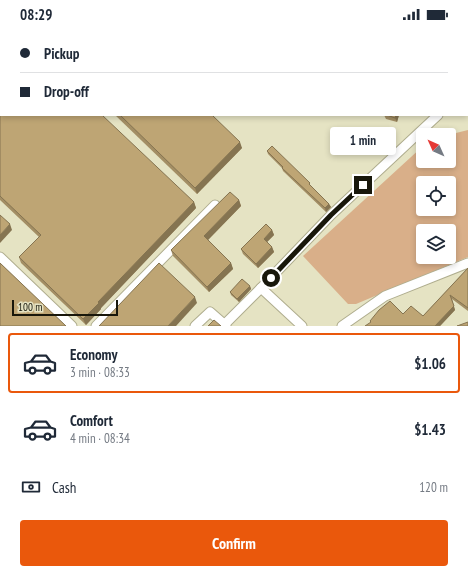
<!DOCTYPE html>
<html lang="en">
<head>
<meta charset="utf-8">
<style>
	:root { --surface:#fff; --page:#f2f2f3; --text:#1f2937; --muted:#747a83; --line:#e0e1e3; --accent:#ea580c }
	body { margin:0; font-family:"PT Sans Narrow",sans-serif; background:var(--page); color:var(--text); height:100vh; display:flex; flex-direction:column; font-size:15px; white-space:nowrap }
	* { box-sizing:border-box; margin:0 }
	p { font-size:13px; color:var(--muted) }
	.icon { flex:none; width:22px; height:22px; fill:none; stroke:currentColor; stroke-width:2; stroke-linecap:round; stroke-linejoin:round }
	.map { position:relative; height:298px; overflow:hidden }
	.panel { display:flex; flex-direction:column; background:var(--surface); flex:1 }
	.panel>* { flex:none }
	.hud { position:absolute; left:0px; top:0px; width:468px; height:88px; box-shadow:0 2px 6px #0003; display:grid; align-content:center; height:88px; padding:0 20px; background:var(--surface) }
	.needle { width:26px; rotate:315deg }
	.tools { position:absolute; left:416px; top:100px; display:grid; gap:8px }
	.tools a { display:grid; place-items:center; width:40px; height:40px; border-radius:4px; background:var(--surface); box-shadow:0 2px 6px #0003; font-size:20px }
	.scale { position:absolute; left:12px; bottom:10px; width:106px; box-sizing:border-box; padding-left:4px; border:2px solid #18170b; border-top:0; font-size:11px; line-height:14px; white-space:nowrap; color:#18170b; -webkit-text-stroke:3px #e5e3c3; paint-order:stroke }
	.end { position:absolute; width:18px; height:18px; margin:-9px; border:5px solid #18170b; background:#fff; box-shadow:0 0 0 2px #fff }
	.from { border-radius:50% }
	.bubble { position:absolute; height:28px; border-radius:4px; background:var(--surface); box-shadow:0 2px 6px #0003; font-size:13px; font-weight:700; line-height:28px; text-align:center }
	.hud b { display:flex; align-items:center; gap:14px; height:38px; font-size:15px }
	.hud b+b { border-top:1px solid var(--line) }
	.hud i { width:10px; height:10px; background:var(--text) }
	ul { padding:7px 0 0; list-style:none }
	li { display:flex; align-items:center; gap:12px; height:60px; margin:0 8px 6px; padding:0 12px; border:2px solid transparent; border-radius:4px }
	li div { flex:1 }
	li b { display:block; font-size:15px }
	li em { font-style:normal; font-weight:700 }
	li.active { border-color:var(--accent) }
	li>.icon { width:36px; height:36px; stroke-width:1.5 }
	.pay { display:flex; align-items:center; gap:10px; height:44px; padding:0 20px; font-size:15px }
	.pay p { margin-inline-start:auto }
	.action { display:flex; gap:8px; margin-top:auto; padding:8px 20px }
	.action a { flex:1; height:46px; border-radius:4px; background:var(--accent); color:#fff; font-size:16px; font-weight:700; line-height:46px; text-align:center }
	.status { display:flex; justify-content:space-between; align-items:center; height:28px; padding:0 20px; background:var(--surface); direction:ltr }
	.status svg { height:11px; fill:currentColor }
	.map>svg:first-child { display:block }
	.green { fill:#d9af89; fill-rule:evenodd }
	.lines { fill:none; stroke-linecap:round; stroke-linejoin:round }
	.minor-casing { stroke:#afad8e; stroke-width:11 }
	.minor { stroke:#fff; stroke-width:9 }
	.wall { fill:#a38e64 }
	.shaded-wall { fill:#857451 }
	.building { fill:#bea574; stroke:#857451 }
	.route { stroke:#18170b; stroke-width:5 }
</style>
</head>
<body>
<div class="status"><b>08:29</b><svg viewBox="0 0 49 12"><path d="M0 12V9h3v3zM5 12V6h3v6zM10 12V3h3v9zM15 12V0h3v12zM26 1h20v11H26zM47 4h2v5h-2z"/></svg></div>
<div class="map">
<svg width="468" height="298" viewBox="0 0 468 298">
	<rect width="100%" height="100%" fill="#e5e3c3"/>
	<path class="green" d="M468,102V229L356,276H348L303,228L423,118V133H449V107H448ZM423,155H449V181H423ZM423,203H449V229H423Z"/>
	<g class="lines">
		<g class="minor-casing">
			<g id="minor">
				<polyline points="0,43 1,42"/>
				<polyline points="467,49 468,47"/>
				<polyline points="0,229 72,298"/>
				<polyline points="261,260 331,187 438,87"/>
				<polyline points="224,297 261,260 302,298"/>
				<polyline points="96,298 215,177"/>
				<polyline points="195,298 210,284 226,298"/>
				<polyline points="342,298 385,268 468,235"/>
			</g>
		</g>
		<use href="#minor" class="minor"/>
	</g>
	<g class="wall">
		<polygon points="0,47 194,174 196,180 101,280 101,281 86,297 21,235 19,229 39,209 0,172"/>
		<polygon points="115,87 212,87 242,120 197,166"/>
		<polygon points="384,87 399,87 397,94 386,91"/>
		<polygon points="267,123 311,158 329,176 331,179 326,184 283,143 282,140 268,126"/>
		<polygon points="239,172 241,178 208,212 231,235 233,241 209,264 173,228 171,222"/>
		<polygon points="272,202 274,207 267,214 272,219 274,224 258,240 243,226 241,221"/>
		<polygon points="468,240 468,283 452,271 455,282 440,298 370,294 370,293 403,286 423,288"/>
		<polygon points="250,258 251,261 239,274 231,267 230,264"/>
	</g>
	<g class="shaded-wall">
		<polygon points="1,15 1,23 0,25 0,16"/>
		<polygon points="396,87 399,87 397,94 395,90"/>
		<polygon points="240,114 242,120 197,166 195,160"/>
		<polygon points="239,172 241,178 206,214 204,208"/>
		<polygon points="194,174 196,180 101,280 101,281 86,297 83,291 98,274"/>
		<polygon points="329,176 331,179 326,184 325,180"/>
		<polygon points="10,196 12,202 0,215 0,207"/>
		<polygon points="272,202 274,207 266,215 264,211"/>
		<polygon points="272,219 274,224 258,240 256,236"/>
		<polygon points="231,235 233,241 209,264 207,259"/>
		<polygon points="250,258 251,261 239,274 237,271"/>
		<polygon points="450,267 455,282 440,298 435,298"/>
		<polygon points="195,269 197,275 176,298 168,298"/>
	</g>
	<g class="building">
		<polygon points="0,0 9,0 10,1 1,1 1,15 0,16"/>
		<polygon points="40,0 123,0 124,1 38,1"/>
		<polygon points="393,0 402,0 401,1 392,1"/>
		<polygon points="1,46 1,87 102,87 194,174 98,274 99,275 83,291 19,229 41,207 0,168 0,47"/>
		<polygon points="120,87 212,87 240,114 195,160"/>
		<polygon points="387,87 396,87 395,90"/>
		<polygon points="272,118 310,155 309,156 329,176 325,180 282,140 283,139 267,123"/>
		<polygon points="230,164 239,172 204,208 231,235 207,259 171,222"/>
		<polygon points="0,187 10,196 0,207"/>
		<polygon points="266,196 272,202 264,211 272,219 256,236 241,221"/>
		<polygon points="0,235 66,298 0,298"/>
		<polygon points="159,235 195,269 168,298 99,298"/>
		<polygon points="468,240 468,280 450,267 454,278 435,298 365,298 371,294 370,293 379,282 390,273 403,286 411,278 423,288"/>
		<polygon points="242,251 250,258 237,271 230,264"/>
		<polygon points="214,292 221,298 208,298"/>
		<polygon points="468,294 468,298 457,298"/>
	</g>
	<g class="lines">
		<polyline class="route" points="271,250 331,187 363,157"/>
	</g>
</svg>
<div class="tools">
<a><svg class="needle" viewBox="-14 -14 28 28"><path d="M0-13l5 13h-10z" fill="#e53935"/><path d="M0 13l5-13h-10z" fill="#747a83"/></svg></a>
<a><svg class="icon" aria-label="locate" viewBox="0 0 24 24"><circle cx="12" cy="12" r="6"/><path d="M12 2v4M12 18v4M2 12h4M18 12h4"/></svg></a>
<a><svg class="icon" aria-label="layers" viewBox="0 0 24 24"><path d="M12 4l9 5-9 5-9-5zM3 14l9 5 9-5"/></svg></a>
</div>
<div class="scale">100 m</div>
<i class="end from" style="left:271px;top:250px"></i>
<i class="end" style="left:363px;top:157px"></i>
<div class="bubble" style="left:330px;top:99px;width:66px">1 min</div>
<div class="hud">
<b><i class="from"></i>Pickup</b>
<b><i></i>Drop-off</b>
</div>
</div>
<section class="panel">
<ul>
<li class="active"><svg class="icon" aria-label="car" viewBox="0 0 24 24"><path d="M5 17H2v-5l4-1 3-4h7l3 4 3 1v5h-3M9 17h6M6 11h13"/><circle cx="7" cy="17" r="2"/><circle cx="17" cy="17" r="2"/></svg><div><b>Economy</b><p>3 min · 08:33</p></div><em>$1.06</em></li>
<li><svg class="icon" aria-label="car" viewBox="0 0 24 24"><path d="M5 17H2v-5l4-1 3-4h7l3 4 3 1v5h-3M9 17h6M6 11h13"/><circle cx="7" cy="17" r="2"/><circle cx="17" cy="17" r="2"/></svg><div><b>Comfort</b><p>4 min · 08:34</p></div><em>$1.43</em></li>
</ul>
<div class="pay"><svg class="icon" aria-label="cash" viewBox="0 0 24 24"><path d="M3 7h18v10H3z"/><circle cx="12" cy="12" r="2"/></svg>Cash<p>120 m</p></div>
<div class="action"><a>Confirm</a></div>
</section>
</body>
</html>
